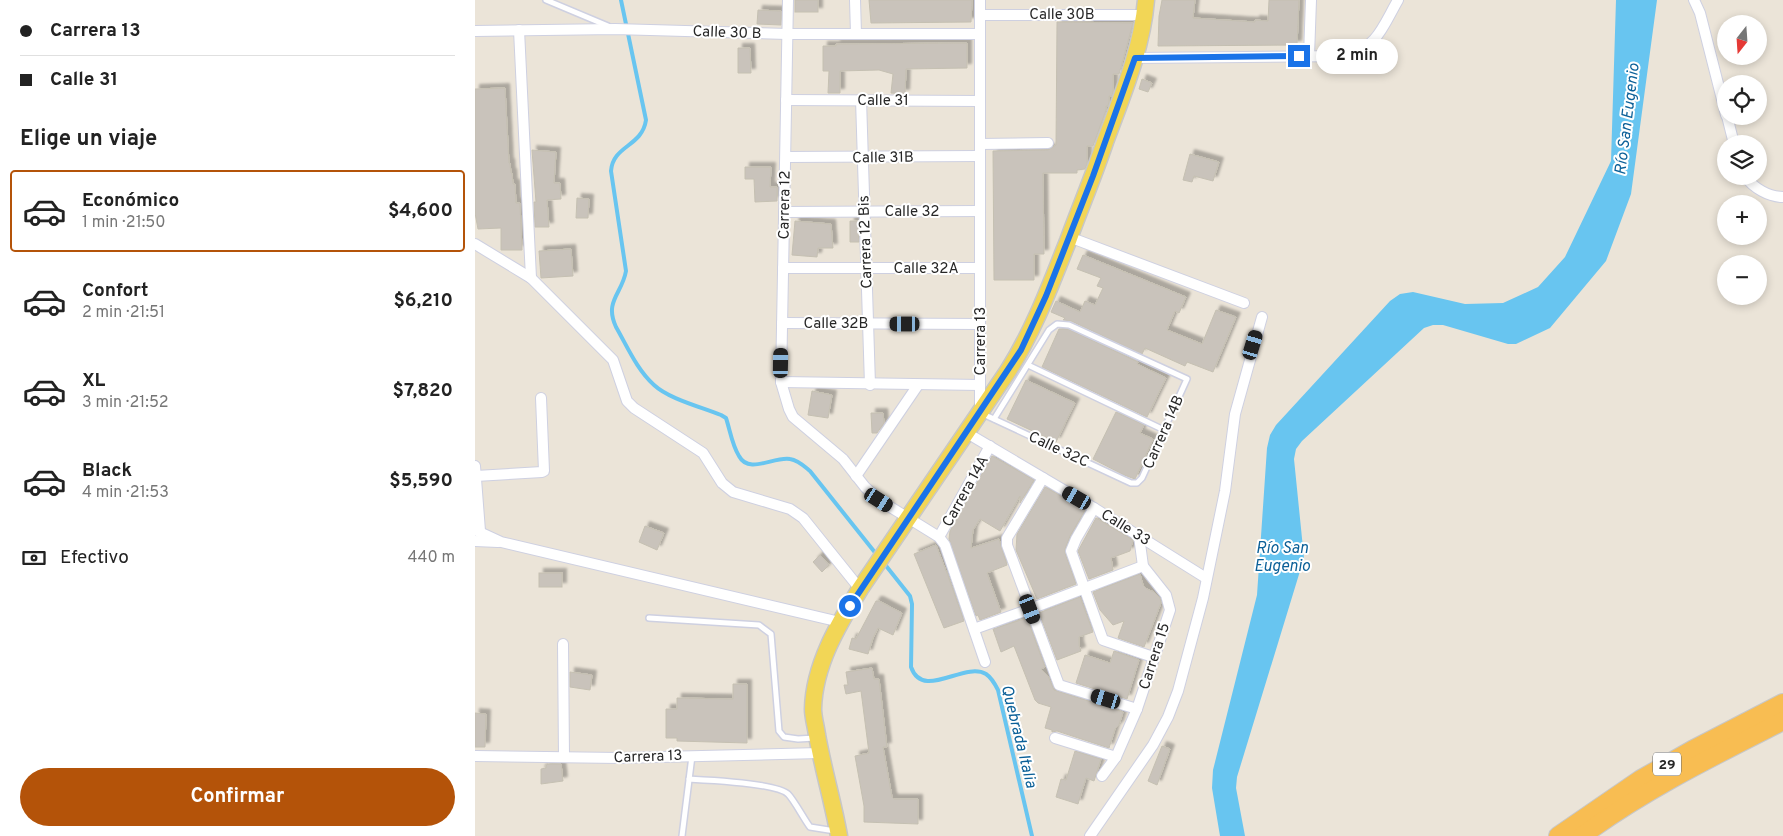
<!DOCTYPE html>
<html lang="es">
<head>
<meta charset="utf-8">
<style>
	:root { --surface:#fff; --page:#f6f6f6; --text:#222; --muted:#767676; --line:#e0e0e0; --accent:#b45309 }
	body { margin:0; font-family:Overpass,sans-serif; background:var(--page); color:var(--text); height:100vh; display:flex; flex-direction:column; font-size:19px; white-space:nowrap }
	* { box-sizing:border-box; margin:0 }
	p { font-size:16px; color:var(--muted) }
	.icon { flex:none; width:28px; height:28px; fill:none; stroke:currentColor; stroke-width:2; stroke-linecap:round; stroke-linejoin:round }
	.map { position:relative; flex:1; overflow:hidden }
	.drawer { display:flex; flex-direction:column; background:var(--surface); width:475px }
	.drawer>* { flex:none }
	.guide { display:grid; align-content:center; height:110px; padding:0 20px; background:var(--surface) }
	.needle { width:32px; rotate:197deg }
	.buttons { position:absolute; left:1242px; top:15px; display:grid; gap:10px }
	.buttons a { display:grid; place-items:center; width:50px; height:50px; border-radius:50%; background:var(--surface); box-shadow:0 2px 8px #0003; font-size:25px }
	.end { position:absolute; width:22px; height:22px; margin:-11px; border:6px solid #1a73e8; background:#fff; box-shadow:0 0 0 2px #fff }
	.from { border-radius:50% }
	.bubble { position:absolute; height:35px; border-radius:18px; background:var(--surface); box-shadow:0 2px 8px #0003; font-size:16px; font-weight:700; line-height:35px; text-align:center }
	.car { position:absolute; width:15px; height:30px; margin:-15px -8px; border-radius:6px; box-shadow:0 0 4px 1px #0007; background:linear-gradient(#222 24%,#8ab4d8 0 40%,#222 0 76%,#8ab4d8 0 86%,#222 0) }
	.guide b { display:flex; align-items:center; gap:18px; height:48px; font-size:19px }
	.guide b+b { border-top:1px solid var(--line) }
	.guide i { width:12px; height:12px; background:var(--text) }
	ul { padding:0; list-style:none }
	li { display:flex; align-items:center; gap:15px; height:82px; margin:0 10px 8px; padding:0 10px; border:2px solid transparent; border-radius:5px }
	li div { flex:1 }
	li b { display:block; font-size:19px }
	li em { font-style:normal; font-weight:700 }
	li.on { border-color:var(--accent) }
	li>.icon { width:45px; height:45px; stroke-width:1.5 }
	h2 { padding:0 20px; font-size:22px; line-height:60px }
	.pay { display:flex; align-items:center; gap:12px; height:55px; padding:0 20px; font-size:19px }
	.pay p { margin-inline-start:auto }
	.button { display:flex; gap:10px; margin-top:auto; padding:10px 20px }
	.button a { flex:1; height:58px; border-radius:30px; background:var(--accent); color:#fff; font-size:20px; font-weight:700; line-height:58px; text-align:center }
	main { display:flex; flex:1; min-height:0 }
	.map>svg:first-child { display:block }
	.water { fill:#68c5f0 }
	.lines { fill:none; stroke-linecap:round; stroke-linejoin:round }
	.stream { stroke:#68c5f0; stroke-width:4 }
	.building { fill:#c9c3bb; stroke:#c5c0b2; filter:url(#shadow) }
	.service-casing { stroke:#ced0e1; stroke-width:8 }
	.minor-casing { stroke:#ced0e1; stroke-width:12 }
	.primary-casing { stroke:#c7c7c7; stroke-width:19 }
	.trunk-casing { stroke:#c7c7c7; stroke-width:20 }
	.service { stroke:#fff; stroke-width:5 }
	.minor { stroke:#fff; stroke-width:10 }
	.primary { stroke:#f2d656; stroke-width:16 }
	.trunk { stroke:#f8bd52; stroke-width:18 }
	.route { stroke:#1a73e8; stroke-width:6 }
	.labels { text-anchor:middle; stroke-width:4; stroke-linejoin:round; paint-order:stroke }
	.shield { fill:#fff; stroke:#686868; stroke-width:1 }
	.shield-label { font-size:14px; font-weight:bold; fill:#272727 }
	.street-label { font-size:15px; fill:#272727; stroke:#fff }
	.water-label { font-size:16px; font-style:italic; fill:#0b6098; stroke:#fff }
</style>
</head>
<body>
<main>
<section class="drawer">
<div class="guide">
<b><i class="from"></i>Carrera 13</b>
<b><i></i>Calle 31</b>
</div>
<h2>Elige un viaje</h2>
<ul>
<li class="on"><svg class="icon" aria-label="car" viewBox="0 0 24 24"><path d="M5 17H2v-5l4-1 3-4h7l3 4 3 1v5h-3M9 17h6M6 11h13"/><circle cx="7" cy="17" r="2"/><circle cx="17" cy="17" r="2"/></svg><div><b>Económico</b><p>1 min · 21:50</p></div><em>$4,600</em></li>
<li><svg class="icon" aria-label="car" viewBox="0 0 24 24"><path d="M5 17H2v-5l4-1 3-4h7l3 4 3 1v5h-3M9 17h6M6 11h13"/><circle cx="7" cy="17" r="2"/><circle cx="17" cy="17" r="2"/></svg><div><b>Confort</b><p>2 min · 21:51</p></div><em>$6,210</em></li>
<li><svg class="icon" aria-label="car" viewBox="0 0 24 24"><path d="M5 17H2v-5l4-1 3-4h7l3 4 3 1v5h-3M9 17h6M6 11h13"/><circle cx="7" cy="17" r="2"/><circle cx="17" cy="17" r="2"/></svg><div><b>XL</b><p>3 min · 21:52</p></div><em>$7,820</em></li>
<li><svg class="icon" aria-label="car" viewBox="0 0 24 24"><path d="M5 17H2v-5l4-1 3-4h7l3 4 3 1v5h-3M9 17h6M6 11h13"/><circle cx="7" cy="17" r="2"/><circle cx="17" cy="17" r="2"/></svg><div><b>Black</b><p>4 min · 21:53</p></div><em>$5,590</em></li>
</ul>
<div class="pay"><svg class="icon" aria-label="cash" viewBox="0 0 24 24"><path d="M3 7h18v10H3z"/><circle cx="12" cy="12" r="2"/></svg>Efectivo<p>440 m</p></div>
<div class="button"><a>Confirmar</a></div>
</section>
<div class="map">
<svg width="1308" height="836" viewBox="0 0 1308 836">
	<defs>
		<filter id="shadow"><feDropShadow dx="4.5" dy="-4.5" stdDeviation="1" flood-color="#0004"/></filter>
	</defs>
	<rect width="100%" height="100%" fill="#ebe4d8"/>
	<polygon class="water" points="1141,0 1182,0 1156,194 1131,261 1075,328 1041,344 1033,344 968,325 958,325 949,328 827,441 821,449 819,459 829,558 762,777 761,788 770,836 745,836 737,788 738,770 782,595 792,448 795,435 801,425 915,301 925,294 938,292 990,304 1028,303 1063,287 1090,257 1136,161"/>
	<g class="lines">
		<g class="stream">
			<path d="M146,0L171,120C167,147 138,145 136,171L151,271C147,294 129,301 141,327C152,346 162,370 179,385C194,399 226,407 246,415L251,418C255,430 257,445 264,456C274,475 299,456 315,459C323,460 329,466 335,471L402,555"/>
			<path d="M408,562L435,596L437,604L436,667C448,701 489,661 511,674C517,678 520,684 523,690L557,836"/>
		</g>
	</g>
	<g class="building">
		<rect x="320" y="0" width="23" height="12"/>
		<polygon points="394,0 497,0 496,22 396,23"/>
		<polygon points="687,0 720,0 718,18 780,22 780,20 793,21 794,0 824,0 822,45 683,46 684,16"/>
		<polygon points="283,10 306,11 306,25 282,24"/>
		<polygon points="582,22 658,23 644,74 638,74 638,91 637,96 634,96 634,102 633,106 631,106 631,110 618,146 612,146 612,164 610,169 602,170 602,173 568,173 569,254 559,254 559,280 519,280 518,151 573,150 581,145"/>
		<polygon points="492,43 492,68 431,69 430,94 416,93 418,74 404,70 365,71 365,93 353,93 354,71 348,71 348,46 361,46 361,44"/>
		<polygon points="263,48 275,48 276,73 263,73"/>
		<polygon points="667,79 677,83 673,92 664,89"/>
		<polygon points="30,88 34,163 35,163 36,173 37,173 38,184 40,184 41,203 45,203 47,250 26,250 26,228 3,229 0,213 0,89"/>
		<polygon points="57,150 81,152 79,183 85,183 86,199 72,200 74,227 60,227 59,202 61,202"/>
		<polygon points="715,154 744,162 738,181 719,176 717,182 708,180"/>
		<polygon points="270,167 296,167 295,187 302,187 302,201 280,202 279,179 270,179"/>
		<polygon points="102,198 114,199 113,218 101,218"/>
		<polygon points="320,221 356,224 358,248 343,248 342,257 317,255"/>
		<polygon points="375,221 383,221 384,242 375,242"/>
		<polygon points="96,249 98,276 66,278 64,251"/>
		<polygon points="608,255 711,297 704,313 700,311 692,330 727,344 741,310 761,317 738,372 712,362 710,366 670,348 667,354 596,321 588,320 590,318 576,312 581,301 605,312 610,301 620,305 628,288 622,286 626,278 602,269"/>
		<polygon points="584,329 593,329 663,362 662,364 691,378 672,417 567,367"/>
		<polygon points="551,380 600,403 581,442 532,419"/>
		<polygon points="337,391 357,395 353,418 333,415"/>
		<polygon points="641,412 669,425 665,433 678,439 660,479 649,475 618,459"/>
		<polygon points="396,413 408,413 409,423 402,433 397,433"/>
		<polygon points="517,456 559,480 545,503 545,496 525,531 505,519 498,530 496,548 524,539 532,565 512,573 526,612 505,620 503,615 501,616 474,539 475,531"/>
		<polygon points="570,487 610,510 595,536 590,549 590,553 601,584 562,599 541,550 542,534"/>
		<polygon points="621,518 658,540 655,551 636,558 638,570 614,579 603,551"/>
		<polygon points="170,526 189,533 182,550 164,542"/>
		<polygon points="461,545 471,571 471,570 489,621 469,628 439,554"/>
		<polygon points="345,555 354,565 347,572 338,562"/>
		<rect x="64" y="573" width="23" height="14"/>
		<polygon points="665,574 668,585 672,589 679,592 685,598 686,603 669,647 643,638 649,621 638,625 625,610 618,592"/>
		<polygon points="605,597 618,632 604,637 604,645 606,651 582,660 564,613"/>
		<polygon points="401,601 404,601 427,613 418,635 403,628 398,638 393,654 374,649 377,638 381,639"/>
		<polygon points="552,618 570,667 566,669 573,676 579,690 648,712 644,725 640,729 634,748 582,731 577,732 577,730 570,728 576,707 563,703 560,700 539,646 526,652 518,629"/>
		<polygon points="639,651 664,660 652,699 601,683 610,655 635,663"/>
		<polygon points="397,668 399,679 404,679 412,747 408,747 417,797 419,799 443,799 443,824 389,822 389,806 380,756 394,753 386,691 371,694 369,685 373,685 371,672"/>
		<polygon points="95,672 117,675 115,690 95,687"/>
		<polygon points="258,684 272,684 272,743 202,741 202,738 191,738 191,709 202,709 202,698 258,699"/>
		<polygon points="0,713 11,714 10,747 0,747"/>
		<polygon points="687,746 695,749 682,785 673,781"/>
		<polygon points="600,751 626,759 619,781 611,778 603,804 581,797 586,779 591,780"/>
		<polygon points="74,764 86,764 88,781 66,784 66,769 71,768 71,765"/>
	</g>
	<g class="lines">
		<g class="service-casing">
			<g id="service">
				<polyline points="71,0 133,26"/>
				<polyline points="553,365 689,430"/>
				<polyline points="508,414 656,483 662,483 667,478 712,379 594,325 582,324 574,330 519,419"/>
				<polyline points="174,618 284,625 296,634 304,731 309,737 323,739 340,738"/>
				<path d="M214,779C233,780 301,783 313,794C319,800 329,819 335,827L360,831"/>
				<polyline points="207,836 217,756"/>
			</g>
		</g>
		<g class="minor-casing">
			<g id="minor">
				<polyline points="313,0 306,382 314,409 318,417 368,459 390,487 404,500 464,537 470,545 510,662"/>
				<polyline points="380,0 381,34"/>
				<polyline points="505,0 505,411"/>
				<polyline points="1219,0 1225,13 1251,115"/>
				<polyline points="505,15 670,15"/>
				<polyline points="44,30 56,278"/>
				<polyline points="0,31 140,29 312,34 505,34"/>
				<polyline points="834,56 836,0"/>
				<path d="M660,58L871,56C902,48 908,26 923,0"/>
				<polyline points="386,99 395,385"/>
				<polyline points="311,100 505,101"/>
				<polyline points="1252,116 1259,144"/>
				<polyline points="505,144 573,143"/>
				<polyline points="311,157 505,156"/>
				<path d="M1270,176C1278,188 1294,197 1308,197"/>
				<polyline points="309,212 505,211"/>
				<polyline points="594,237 769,303"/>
				<polyline points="0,244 56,278 138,360 152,401 159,408 228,453 247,483 258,492 315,509 328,518 385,589"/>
				<polyline points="308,268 505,268"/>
				<polyline points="307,323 505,324"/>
				<polyline points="306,382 505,385"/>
				<polyline points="492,433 619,508 731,578"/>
				<polyline points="0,466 5,531"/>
				<polyline points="1,476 67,472 69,471 66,398"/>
				<polyline points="381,476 443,385"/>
				<polyline points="568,478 532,538 532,545 584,685 662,709"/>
				<polyline points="619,508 601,539 596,551 628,640 678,657"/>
				<polyline points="0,530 26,542 365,622"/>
				<polyline points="464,537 515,446"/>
				<polyline points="0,541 23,542"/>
				<polyline points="499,629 555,609 668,566"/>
				<polyline points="88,644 89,757"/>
				<polyline points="580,738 641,757"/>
				<polyline points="0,756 144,758 345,753"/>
				<polyline points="627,776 641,757 662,709 695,610 691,595 668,566 664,536"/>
				<polyline points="615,836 678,745 693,717 703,691 728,598 750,491 760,414 787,317"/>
			</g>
		</g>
		<g class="primary-casing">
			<path id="primary" d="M364,836C358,802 348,769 342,735C341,727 338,717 338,709C339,665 363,625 385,589L533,371C559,330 575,286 593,241C605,208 619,175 630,142C647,96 667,49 671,0"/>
		</g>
		<g class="trunk-casing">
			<g id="trunk">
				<polyline points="1083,836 1166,779 1217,750 1308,703"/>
				<path d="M1107,836C1169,790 1239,756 1308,721"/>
			</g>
		</g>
		<use href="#service" class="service"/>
		<use href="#minor" class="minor"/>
		<use href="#primary" class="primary"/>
		<use href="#trunk" class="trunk"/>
	</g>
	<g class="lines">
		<polyline class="route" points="375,606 546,350 571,296 618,176 660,58 824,56"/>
	</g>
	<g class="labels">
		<rect class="shield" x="1178" y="752.5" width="28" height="23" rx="4"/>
		<g class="shield-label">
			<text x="1192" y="769">29</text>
		</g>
		<g class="street-label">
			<text x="587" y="19">Calle 30B</text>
			<text transform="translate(252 32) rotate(2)" y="5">Calle 30 B</text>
			<text x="408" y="105">Calle 31</text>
			<text transform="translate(408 157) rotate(-1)" y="5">Calle 31B</text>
			<text transform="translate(309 205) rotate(-89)" y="5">Carrera 12</text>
			<text x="437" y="216">Calle 32</text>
			<text transform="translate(390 242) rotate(-92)" y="5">Carrera 12 Bis</text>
			<text x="451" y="273">Calle 32A</text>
			<text x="361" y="328">Calle 32B</text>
			<text transform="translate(505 341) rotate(-90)" y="5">Carrera 13</text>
			<text transform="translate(688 432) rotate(-66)" y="5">Carrera 14B</text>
			<text transform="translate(584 449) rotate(25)" y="5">Calle 32C</text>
			<text transform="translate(490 491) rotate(-61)" y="5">Carrera 14A</text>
			<text transform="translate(651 527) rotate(32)" y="5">Calle 33</text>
			<text transform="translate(679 656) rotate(-72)" y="5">Carrera 15</text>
			<text transform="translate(173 756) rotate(-2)" y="5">Carrera 13</text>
		</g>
		<g class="water-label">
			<text transform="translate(1151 119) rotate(-83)" y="6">Río San Eugenio</text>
			<text x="807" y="553">Río San<tspan x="807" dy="18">Eugenio</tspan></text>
			<text transform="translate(545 736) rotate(76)" y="6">Quebrada Italia</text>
		</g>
	</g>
</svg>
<div class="buttons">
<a><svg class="needle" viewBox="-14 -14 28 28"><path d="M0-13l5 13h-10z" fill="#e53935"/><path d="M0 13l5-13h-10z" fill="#767676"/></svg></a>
<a><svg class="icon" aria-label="locate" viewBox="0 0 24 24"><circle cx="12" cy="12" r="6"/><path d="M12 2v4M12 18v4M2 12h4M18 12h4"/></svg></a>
<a><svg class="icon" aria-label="layers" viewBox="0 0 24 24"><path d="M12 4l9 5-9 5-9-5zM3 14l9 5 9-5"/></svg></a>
<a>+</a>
<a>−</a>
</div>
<i class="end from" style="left:375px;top:606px"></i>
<i class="end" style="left:824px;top:56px"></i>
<div class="bubble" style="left:841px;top:39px;width:82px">2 min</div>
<i class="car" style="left:430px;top:324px;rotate:270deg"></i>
<i class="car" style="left:778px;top:345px;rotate:17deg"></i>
<i class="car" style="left:306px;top:363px;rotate:1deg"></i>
<i class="car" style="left:602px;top:498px;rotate:300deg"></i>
<i class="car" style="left:404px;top:500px;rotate:122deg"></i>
<i class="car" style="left:555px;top:609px;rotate:159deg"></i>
<i class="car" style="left:631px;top:699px;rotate:287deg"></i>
</div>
</main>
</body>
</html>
